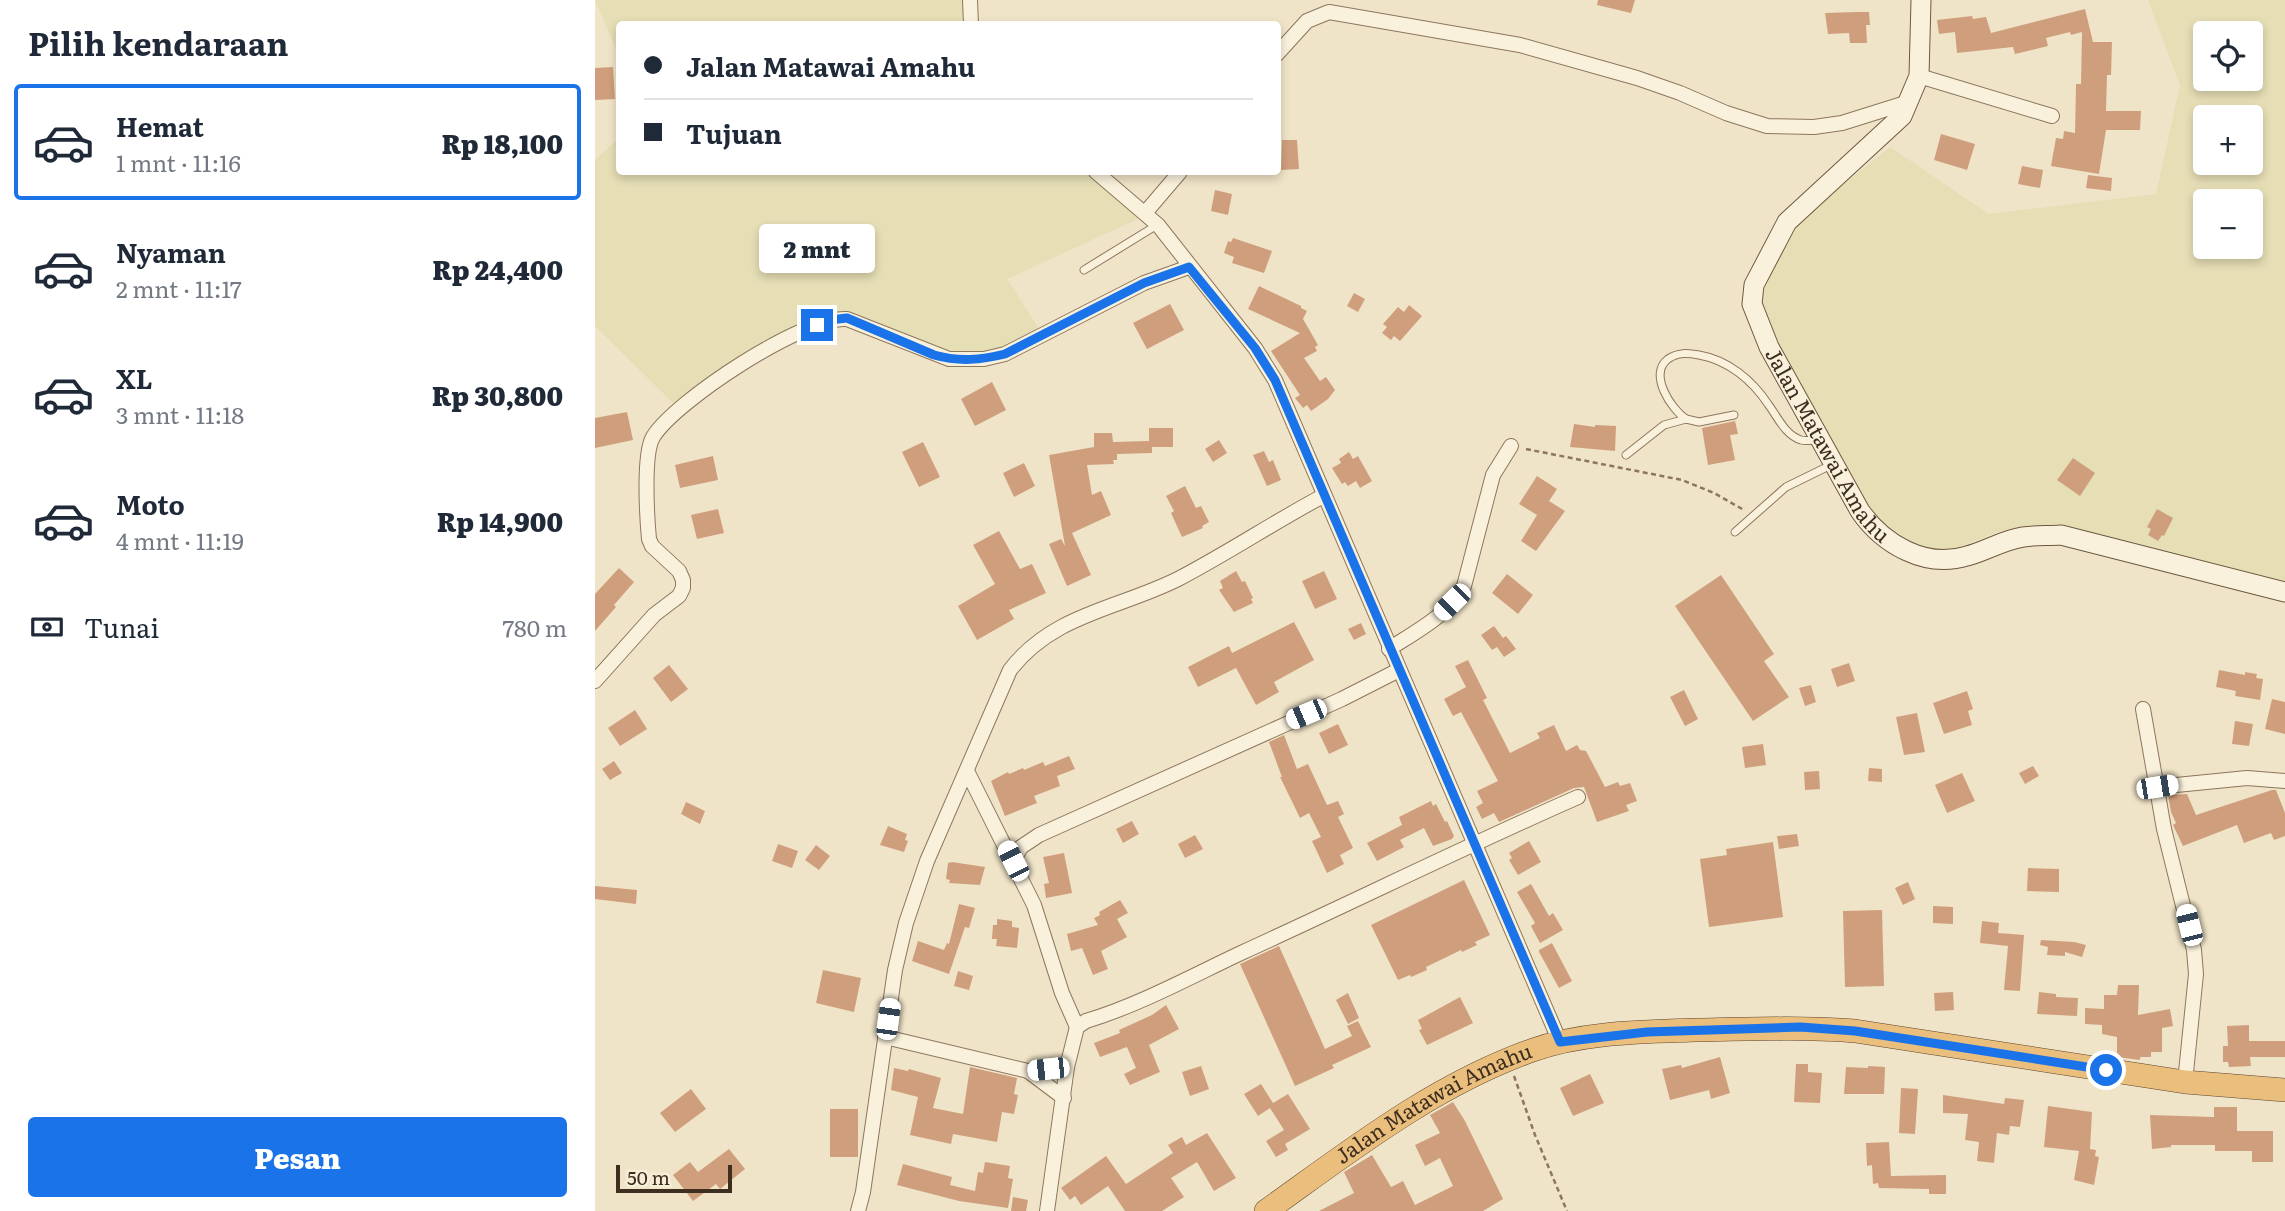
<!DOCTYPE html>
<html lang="id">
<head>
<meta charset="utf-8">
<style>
	:root { --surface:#fff; --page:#f6f6f7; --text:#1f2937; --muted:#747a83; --line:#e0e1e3; --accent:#1a73e8 }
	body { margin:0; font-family:Literata,serif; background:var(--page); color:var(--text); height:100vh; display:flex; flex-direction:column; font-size:26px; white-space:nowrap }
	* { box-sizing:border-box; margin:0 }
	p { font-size:23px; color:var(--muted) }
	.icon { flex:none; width:38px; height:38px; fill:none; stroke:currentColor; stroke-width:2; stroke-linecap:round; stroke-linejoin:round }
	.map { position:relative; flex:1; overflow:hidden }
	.panel { display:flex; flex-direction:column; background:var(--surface); width:595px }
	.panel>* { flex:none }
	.hud { position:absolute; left:21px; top:21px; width:665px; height:154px; border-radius:7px; box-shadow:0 4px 10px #0003; display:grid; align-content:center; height:154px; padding:0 28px; background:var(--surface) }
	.tools { position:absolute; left:1598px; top:21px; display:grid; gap:14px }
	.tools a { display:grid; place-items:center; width:70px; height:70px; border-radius:7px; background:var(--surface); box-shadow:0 4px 10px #0003; font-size:35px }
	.scale { position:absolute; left:21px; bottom:18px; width:116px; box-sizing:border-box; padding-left:7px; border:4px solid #3d2e20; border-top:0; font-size:19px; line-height:24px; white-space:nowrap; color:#3d2e20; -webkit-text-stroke:5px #f7eed8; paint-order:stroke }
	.end { position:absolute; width:32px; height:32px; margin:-16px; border:9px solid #1a73e8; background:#fff; box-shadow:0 0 0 4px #fff }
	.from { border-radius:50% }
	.bubble { position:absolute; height:49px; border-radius:7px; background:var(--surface); box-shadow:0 4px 10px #0003; font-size:23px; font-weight:800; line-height:49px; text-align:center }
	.car { position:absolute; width:21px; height:42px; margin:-21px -10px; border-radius:9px; box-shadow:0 0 5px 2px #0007; background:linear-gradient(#fff 24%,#345 0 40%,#fff 0 76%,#345 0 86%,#fff 0) }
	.hud b { display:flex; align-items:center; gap:24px; height:66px; font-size:26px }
	.hud b+b { border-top:2px solid var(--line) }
	.hud i { width:18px; height:18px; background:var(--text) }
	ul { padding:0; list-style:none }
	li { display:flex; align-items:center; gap:21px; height:116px; margin:0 14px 10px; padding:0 14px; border:4px solid transparent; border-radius:7px }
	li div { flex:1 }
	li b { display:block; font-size:26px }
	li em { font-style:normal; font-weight:800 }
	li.selected { border-color:var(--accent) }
	li>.icon { width:63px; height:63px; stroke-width:1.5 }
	h2 { padding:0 28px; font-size:32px; line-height:84px }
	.pay { display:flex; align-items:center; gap:18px; height:77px; padding:0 28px; font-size:26px }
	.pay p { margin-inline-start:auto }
	.button { display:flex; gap:14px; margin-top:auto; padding:14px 28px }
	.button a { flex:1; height:80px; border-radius:7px; background:var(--accent); color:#fff; font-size:28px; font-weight:800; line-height:80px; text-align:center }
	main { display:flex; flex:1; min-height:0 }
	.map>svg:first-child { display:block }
	.farmland { fill:#e6deb5; fill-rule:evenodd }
	.building { fill:#cf9f7d }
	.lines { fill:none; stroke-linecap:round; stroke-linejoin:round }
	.service-casing { stroke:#8d765c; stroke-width:9 }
	.minor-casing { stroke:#8d765c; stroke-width:16 }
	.secondary-casing { stroke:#6f573f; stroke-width:21 }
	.trunk-casing { stroke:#5b4430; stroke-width:24 }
	.path { stroke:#8d765c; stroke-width:2.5; stroke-dasharray:5 3.5; stroke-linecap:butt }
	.service { stroke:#faf1dc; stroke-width:7 }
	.minor { stroke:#faf1dc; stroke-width:14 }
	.secondary { stroke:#faf1dc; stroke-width:19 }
	.trunk { stroke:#eabe7c; stroke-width:23 }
	.route { stroke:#1a73e8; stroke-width:9 }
	.labels { text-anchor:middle; stroke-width:5; stroke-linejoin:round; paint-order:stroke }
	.street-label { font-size:21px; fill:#3d2e20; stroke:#f7eed8 }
</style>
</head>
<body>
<main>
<section class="panel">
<h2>Pilih kendaraan</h2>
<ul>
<li class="selected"><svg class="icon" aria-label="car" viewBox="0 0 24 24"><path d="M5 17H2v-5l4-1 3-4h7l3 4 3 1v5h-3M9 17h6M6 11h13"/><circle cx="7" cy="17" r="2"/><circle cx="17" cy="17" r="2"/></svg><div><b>Hemat</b><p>1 mnt · 11:16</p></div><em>Rp 18,100</em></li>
<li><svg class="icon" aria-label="car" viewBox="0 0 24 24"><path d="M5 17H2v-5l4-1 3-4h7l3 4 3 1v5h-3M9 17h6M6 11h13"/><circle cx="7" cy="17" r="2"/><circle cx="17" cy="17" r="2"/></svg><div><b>Nyaman</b><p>2 mnt · 11:17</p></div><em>Rp 24,400</em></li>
<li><svg class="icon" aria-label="car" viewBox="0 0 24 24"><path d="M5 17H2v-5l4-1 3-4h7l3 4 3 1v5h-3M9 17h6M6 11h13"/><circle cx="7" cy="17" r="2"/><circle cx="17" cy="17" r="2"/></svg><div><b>XL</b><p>3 mnt · 11:18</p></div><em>Rp 30,800</em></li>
<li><svg class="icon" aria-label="car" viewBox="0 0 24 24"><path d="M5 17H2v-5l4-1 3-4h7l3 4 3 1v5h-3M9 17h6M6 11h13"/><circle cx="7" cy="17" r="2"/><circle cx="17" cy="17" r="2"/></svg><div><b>Moto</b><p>4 mnt · 11:19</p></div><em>Rp 14,900</em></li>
</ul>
<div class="pay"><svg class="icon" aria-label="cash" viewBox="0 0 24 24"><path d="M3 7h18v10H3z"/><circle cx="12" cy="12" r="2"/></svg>Tunai<p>780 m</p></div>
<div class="button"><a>Pesan</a></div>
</section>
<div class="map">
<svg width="1690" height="1211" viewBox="0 0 1690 1211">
	<rect width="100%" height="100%" fill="#f0e4c8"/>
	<g class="farmland">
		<polygon points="0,0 373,0 373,24 24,24 24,56"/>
		<path d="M1553,0H1690V588L1573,561L1459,524L1403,532L1361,548L1324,551L1284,529L1170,324L1164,292L1204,220L1295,147L1394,214L1561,194L1585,85ZM1610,33H1656V79H1610ZM1610,117H1656V163H1610ZM1610,201H1656V247H1610Z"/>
		<polygon points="24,138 24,172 492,172 543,219 412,279 448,335 374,362 232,317 83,408 0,326 0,160"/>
	</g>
	<g class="building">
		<polygon points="1003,0 1040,0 1036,13 1002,5"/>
		<polygon points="1490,9 1498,42 1517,42 1516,75 1512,75 1511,111 1546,111 1545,130 1511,130 1504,174 1456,166 1461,138 1468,139 1469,131 1480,133 1481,84 1486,84 1487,32 1476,35 1475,32 1451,38 1453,46 1420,54 1418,47 1362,53 1360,32 1344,34 1342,20 1377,16 1378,19 1391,17 1396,33"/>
		<polygon points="1262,12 1274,12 1275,25 1271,25 1272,43 1255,43 1254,33 1233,34 1230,13"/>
		<polygon points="18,67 20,99 0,100 0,68"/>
		<polygon points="1346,134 1380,144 1372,170 1339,160"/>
		<polygon points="687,140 702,140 704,169 686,170"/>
		<polygon points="1427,166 1448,170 1445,188 1423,184"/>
		<polygon points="1493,175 1517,178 1516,191 1491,188"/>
		<polygon points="620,190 637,194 633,215 616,211"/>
		<polygon points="638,238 677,251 669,273 637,263 639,257 629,253 633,241 636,242"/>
		<polygon points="664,286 706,306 706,308 712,311 708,319 723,345 720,347 722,351 709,358 725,381 731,377 740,390 733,399 716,411 712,405 708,408 700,398 705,395 676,351 705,333 653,309"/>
		<polygon points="759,293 770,299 763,312 752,306"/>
		<polygon points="575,304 589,330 552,349 538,323"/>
		<polygon points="814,305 827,316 805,341 799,336 796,340 787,333 792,327 788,324 803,307 809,312"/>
		<polygon points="397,382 411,410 380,426 366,399"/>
		<polygon points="32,412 38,440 0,448 0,418"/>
		<polygon points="1140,421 1143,434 1135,435 1140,460 1113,465 1107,428"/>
		<polygon points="979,424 1000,427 1000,425 1021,426 1020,451 975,447"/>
		<polygon points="554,428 578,428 578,447 557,447 557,453 522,454 522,460 518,460 519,464 492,465 497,495 506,491 516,515 477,533 496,575 472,586 454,544 466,539 470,546 454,455 499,447 499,433 517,433 518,442 554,441"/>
		<polygon points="624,440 632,453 618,462 610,449"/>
		<polygon points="328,442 345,477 324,487 307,452"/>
		<polygon points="669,451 674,462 678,460 686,480 672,486 658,455"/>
		<polygon points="754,452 758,459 763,456 777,481 765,488 761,481 753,486 750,482 747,484 737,468 746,463 744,459"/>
		<polygon points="118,456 123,480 85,488 80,465"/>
		<polygon points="1478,458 1500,473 1485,496 1462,480"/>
		<polygon points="429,463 440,486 419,497 408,473"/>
		<polygon points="942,476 962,489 954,501 970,511 941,551 926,541 942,515 924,504"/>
		<polygon points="590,486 601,508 606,506 614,522 607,526 608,528 587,537 576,513 579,511 571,496"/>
		<polygon points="123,509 129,533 102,539 96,515"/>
		<polygon points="1562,509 1578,518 1569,536 1567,535 1563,541 1553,535 1556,529 1552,527"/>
		<polygon points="404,531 425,569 437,564 451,593 414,610 419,619 382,640 363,606 400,584 378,545"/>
		<polygon points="24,568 39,582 19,605 21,607 0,631 0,594"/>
		<polygon points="641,571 647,582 650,581 658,598 656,599 658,603 639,612 624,590 628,588 625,581"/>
		<polygon points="729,571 742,599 720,609 707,581"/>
		<polygon points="912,574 938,595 923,614 897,593"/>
		<polygon points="1126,575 1179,654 1169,661 1194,697 1158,721 1080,606"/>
		<polygon points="699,622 719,660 679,682 684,692 661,705 641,668 603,687 593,667 634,646 637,653"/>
		<polygon points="766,623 771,634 759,640 753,629"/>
		<polygon points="899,626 908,638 911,636 921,649 909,657 902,647 897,650 886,635"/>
		<polygon points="873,660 892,698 888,700 915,753 945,738 942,733 959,725 971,751 982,745 985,750 991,751 1010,787 1023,782 1025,786 1035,783 1042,801 1031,805 1034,811 1002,822 989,787 979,788 904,822 899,813 887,819 881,807 888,803 882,791 903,781 866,712 858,716 849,699 871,687 860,666"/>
		<polygon points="1254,663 1260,681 1242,687 1236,669"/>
		<polygon points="74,665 93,689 76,702 58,678"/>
		<polygon points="1624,670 1650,675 1650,672 1662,674 1661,678 1668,679 1665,700 1640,696 1641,691 1621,687"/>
		<polygon points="1216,685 1221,702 1210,706 1204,688"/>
		<polygon points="1089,690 1103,719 1090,726 1075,697"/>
		<polygon points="1372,691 1378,709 1373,711 1377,725 1349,734 1338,703"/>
		<polygon points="1677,699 1690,702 1690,734 1670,729"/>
		<polygon points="40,710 52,729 25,746 13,728"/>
		<polygon points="1322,713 1330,752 1309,755 1301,717"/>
		<polygon points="1640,721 1658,724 1654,746 1637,744"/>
		<polygon points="743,724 753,745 734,754 724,733"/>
		<polygon points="689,735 702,769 713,764 732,805 743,801 749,814 743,817 758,848 745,855 749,864 732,873 717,841 726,837 714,813 705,818 685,777 687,777 674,742"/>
		<polygon points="1168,744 1171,765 1150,768 1147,747"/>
		<polygon points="474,756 480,769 462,776 465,786 439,796 442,803 410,816 396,781 413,772 414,774 428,768 429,770 448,762 450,766"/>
		<polygon points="19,761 27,773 15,780 7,769"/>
		<polygon points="1438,766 1444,776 1430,784 1424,773"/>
		<polygon points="1274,768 1287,769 1287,782 1273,781"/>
		<polygon points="1224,771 1225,789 1210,790 1209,772"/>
		<polygon points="1367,773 1380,801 1352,813 1340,785"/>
		<polygon points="1677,790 1681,790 1690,813 1690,836 1679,840 1676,833 1649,843 1642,825 1588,846 1578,825 1581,823 1576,812 1573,795 1592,794 1601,815"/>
		<polygon points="836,801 838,806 841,804 850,822 852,821 859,836 857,839 838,846 829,828 805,840 809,847 782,861 772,843 807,825 804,817"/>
		<polygon points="91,802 110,811 105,824 86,814"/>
		<polygon points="537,821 544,834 528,843 521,829"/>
		<polygon points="293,826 312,834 310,840 313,841 309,852 285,845"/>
		<polygon points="1202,834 1204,846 1184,849 1182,836"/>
		<polygon points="600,835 608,849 590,858 583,844"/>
		<polygon points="934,841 946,862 923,875 914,860 917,858 914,853"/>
		<polygon points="1178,842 1188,917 1114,927 1105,859 1132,855 1131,849"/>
		<polygon points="183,844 203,851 197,868 177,861"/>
		<polygon points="221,845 235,856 224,870 210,860"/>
		<polygon points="469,853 477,893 451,898 449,884 454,883 448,857"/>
		<polygon points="357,862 390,867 385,885 354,883 355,880 351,879 353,863"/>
		<polygon points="1433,868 1464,869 1464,892 1432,891"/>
		<polygon points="869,880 895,935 880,942 882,945 867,952 866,950 831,967 832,970 816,977 815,975 803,980 776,925"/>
		<polygon points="1313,882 1320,899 1308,905 1300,888"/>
		<polygon points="936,884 954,916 958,913 968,930 945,943 936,926 940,923 922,892"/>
		<polygon points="0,886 42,890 41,904 0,899"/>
		<polygon points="525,900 533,913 522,919 532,937 506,951 513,969 498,975 487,948 476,951 472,934 503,925 499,918 505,915 504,912"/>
		<polygon points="364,904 380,908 374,928 370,927 354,974 317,961 323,941 349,950 352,943 354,944"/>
		<polygon points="1338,906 1358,907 1358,924 1338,923"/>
		<polygon points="1287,910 1289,986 1250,987 1248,911"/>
		<polygon points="402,919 417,921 417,927 424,928 422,948 401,946 402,939 397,939 398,925 402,925"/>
		<polygon points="1387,921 1404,923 1403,933 1429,935 1425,991 1409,990 1413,946 1385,943"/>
		<polygon points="1446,940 1479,942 1491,945 1487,957 1470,952 1470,956 1452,955 1453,947 1445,945"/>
		<polygon points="957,943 977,981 964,988 944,952 944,950"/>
		<polygon points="684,946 730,1049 757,1036 752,1026 763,1021 776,1047 737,1065 739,1068 700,1086 645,964"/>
		<polygon points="228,970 266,978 259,1012 221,1003"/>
		<polygon points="363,971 378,976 374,990 359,986"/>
		<polygon points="1523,985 1544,985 1543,1015 1575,1009 1578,1026 1567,1028 1567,1052 1556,1052 1556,1057 1545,1057 1545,1060 1522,1057 1522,1037 1507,1034 1507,1025 1490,1024 1490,1008 1509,1009 1509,995 1522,995"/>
		<polygon points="1358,992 1359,1010 1340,1011 1339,993"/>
		<polygon points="1444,992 1461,994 1461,997 1483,998 1482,1016 1442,1014"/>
		<polygon points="753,993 764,1018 753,1024 741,1000"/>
		<polygon points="865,997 878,1023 832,1045 824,1030 827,1029 823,1020"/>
		<polygon points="571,1005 584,1029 554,1045 565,1072 535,1085 529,1074 541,1068 532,1047 505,1057 499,1043 525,1033 524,1030 557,1015"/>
		<polygon points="1654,1025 1654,1041 1690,1041 1690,1057 1655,1057 1656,1066 1634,1067 1633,1062 1628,1062 1628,1046 1633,1046 1632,1026"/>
		<polygon points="1125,1057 1135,1093 1116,1099 1114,1090 1075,1100 1067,1069 1086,1065 1087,1068"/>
		<polygon points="1201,1064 1213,1064 1213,1072 1227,1073 1225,1103 1199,1102"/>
		<polygon points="606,1066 614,1089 595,1096 587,1072"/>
		<polygon points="1273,1066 1290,1067 1289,1094 1249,1094 1251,1067 1273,1068"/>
		<polygon points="375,1067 422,1078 419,1094 423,1095 419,1114 407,1112 402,1142 358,1134 356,1144 315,1135 323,1097 296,1090 299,1068 313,1071 314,1069 346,1078 338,1108 368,1114"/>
		<polygon points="995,1074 1009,1103 978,1116 965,1088"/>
		<polygon points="666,1084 678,1103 693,1094 715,1129 690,1144 693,1150 681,1157 671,1141 689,1130 675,1108 663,1116 649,1094"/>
		<polygon points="1306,1088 1323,1089 1320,1134 1304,1133"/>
		<polygon points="96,1089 111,1109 80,1132 65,1113"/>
		<polygon points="1348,1095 1409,1104 1410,1098 1429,1100 1425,1127 1415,1126 1414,1135 1402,1133 1399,1163 1382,1161 1384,1142 1370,1140 1373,1114 1348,1113"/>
		<polygon points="858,1102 870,1121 908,1199 888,1211 724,1211 759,1193 749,1172 777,1155 796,1187 808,1181 820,1205 858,1186 845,1158 830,1166 820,1145 845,1133 835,1115"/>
		<polygon points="1453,1106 1497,1112 1495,1149 1501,1150 1500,1156 1504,1157 1499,1185 1479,1180 1484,1151 1449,1147"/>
		<polygon points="1619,1107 1642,1107 1642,1131 1678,1131 1678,1162 1657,1162 1657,1151 1620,1151 1620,1145 1576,1145 1576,1147 1557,1149 1555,1115 1619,1117"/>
		<rect x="235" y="1109" width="28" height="48"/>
		<polygon points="612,1133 641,1178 619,1191 602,1162 576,1178 589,1197 567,1211 530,1211 513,1186 486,1205 480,1196 475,1200 466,1188 511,1156 531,1184 578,1153 573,1145 587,1137 591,1145"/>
		<polygon points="1294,1142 1296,1176 1351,1175 1351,1194 1334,1194 1334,1189 1284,1188 1283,1183 1278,1184 1277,1165 1272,1166 1271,1143"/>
		<polygon points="134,1149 150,1169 125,1189 121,1184 98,1201 78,1175 95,1162 103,1172"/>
		<polygon points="390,1162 415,1166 413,1178 418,1179 413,1208 364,1201 302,1185 308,1164 357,1177 355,1185 380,1191 383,1172 388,1173"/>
		<polygon points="418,1197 433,1200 431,1211 416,1211"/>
	</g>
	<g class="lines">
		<g class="service-casing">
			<g id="service">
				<polyline points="489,270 562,225"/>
				<path d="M1091,419C1076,409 1053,374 1073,359C1083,352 1093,353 1104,355C1133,360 1157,380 1173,404C1182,416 1190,435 1206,440C1210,441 1217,440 1222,440"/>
				<polyline points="1031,455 1069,425 1091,419 1104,422 1139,415"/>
				<polyline points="1140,532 1191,487 1238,464"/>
			</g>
		</g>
		<g class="minor-casing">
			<g id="minor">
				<polyline points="375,0 376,24"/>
				<polyline points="682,54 712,21 734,12 925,45 1042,78 1085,93 1131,113 1172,126 1219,127 1247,123 1314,102"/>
				<polyline points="1324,76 1457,116"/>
				<polyline points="501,172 563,225 660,348 680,380 965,1042"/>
				<polyline points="550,213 585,172"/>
				<path d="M794,649C820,632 855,614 869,586L898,475L916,446"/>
				<path d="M0,681L59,615L84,596L88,588V580L84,571L57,546L54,539C52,518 48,454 58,437C80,401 209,316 252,319L354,359H389L410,354L549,283L594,267"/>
				<polyline points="1548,709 1569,829 1599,950 1601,974 1590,1082"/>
				<polyline points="372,771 439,905 467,993 482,1027"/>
				<polyline points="1561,787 1652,778 1690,781"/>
				<polyline points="418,861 426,847 444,835 747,699 804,670"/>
				<polyline points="290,1037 433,1071 472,1067"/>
				<polyline points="433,1071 469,1098"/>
				<path d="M263,1211L268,1192L300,970L311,923L332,861L415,670C458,614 523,609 583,579C633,553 679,522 728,496"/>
				<path d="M452,1211L472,1067L482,1027L491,1021C544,1005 595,977 646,953C758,902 869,847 983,797"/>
			</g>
		</g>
		<g class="secondary-casing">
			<g id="secondary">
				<path id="s1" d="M1326,0L1324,76L1307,116L1192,222L1159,285L1157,304L1174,347L1265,511C1288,544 1330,569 1372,556C1391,551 1408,540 1428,537C1440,535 1453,536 1466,535L1690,592"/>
			</g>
		</g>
		<g class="trunk-casing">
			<g id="trunk">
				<path id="s2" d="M671,1211C755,1151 839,1085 938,1050C989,1032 1048,1032 1101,1030C1155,1029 1207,1027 1260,1031L1590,1082L1690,1090"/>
			</g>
		</g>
		<g class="path">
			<polyline points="931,449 1087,480 1119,493 1149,510"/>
			<polyline points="919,1076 940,1135 972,1211"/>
		</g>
		<use href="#service" class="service"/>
		<use href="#minor" class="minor"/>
		<use href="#secondary" class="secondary"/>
		<use href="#trunk" class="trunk"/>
	</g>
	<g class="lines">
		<path class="route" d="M222,325L235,320L252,318L339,355C364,362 386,360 410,354L549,283L594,267L660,348L680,380L965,1042L1052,1032L1205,1027L1260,1031L1511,1070"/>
	</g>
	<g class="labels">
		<g class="street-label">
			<text dy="7" stroke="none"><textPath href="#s1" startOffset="527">Jalan Matawai Amahu</textPath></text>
			<text dy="7" stroke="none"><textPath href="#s2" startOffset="200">Jalan Matawai Amahu</textPath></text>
		</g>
	</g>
</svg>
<div class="tools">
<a><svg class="icon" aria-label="locate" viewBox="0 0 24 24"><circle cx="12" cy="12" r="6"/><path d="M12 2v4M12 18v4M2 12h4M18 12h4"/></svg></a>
<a>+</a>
<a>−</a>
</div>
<div class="scale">50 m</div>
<i class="end from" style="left:1511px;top:1070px"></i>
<i class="end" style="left:222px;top:325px"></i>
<div class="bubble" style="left:164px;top:224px;width:116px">2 mnt</div>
<i class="car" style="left:857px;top:602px;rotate:225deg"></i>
<i class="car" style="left:711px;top:714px;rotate:247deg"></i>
<i class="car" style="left:1562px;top:787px;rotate:81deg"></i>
<i class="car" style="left:418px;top:861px;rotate:333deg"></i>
<i class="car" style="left:1594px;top:925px;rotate:346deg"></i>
<i class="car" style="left:293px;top:1019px;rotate:8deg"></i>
<i class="car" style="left:453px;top:1069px;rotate:264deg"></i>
<div class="hud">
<b><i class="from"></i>Jalan Matawai Amahu</b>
<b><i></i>Tujuan</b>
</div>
</div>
</main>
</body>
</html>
